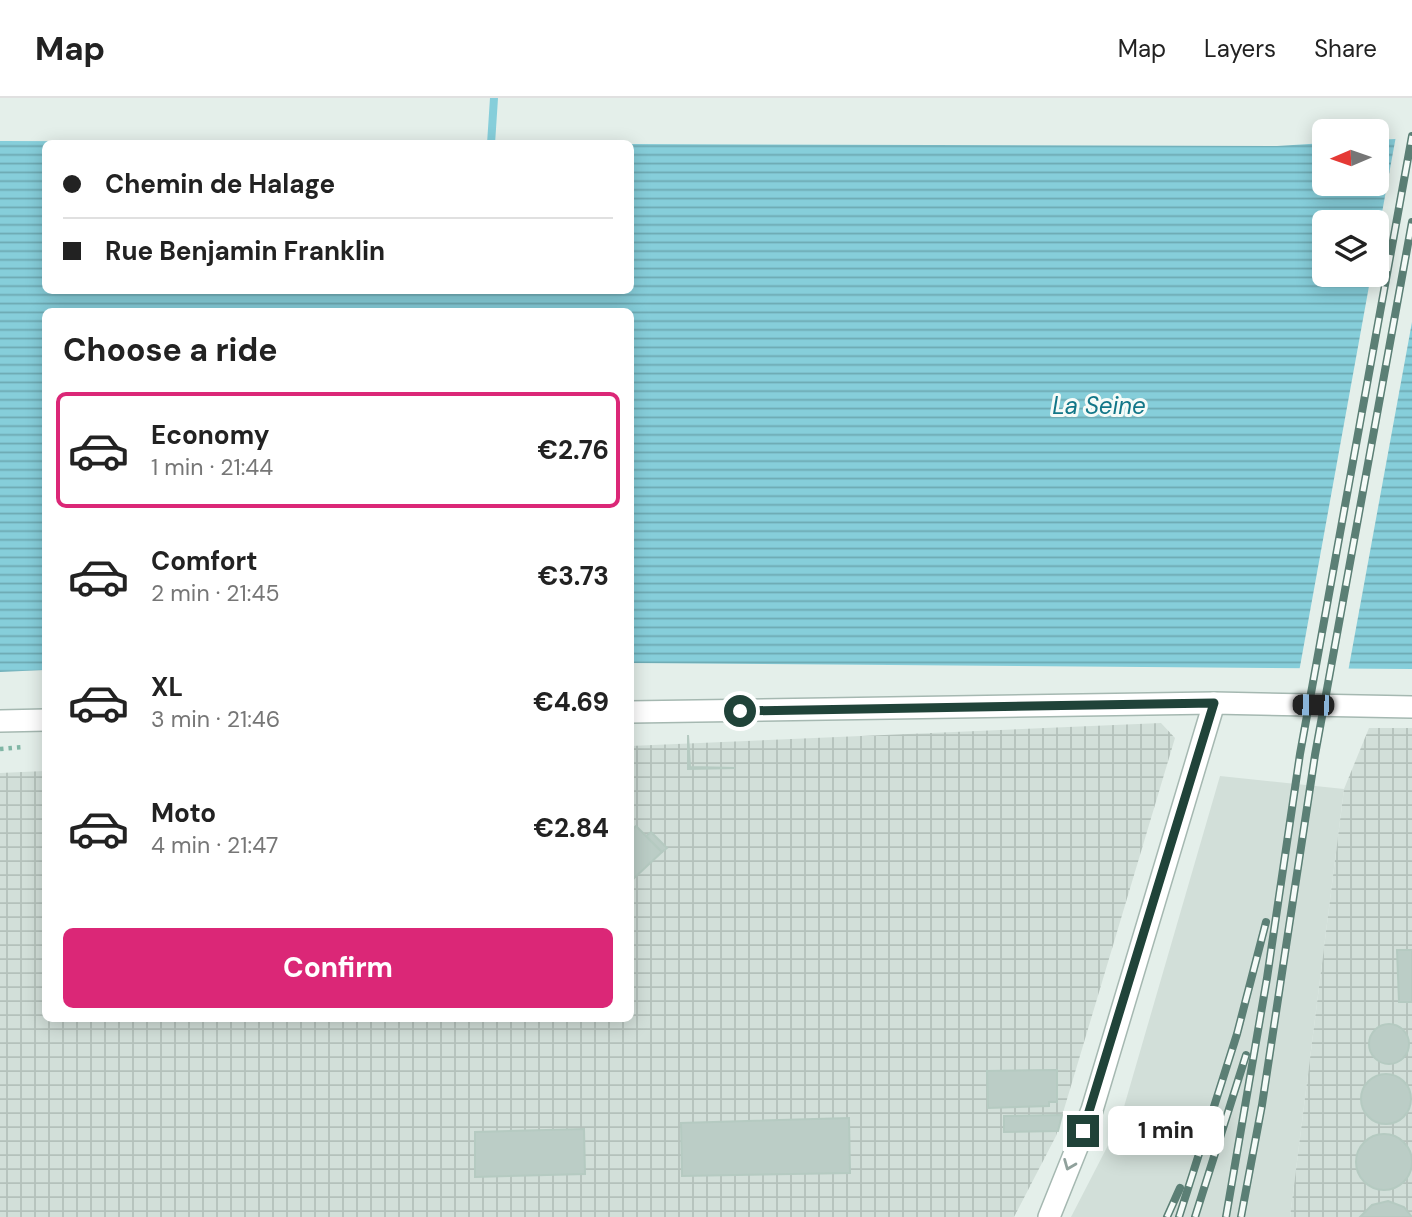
<!DOCTYPE html>
<html lang="en">
<head>
<meta charset="utf-8">
<style>
	:root { --surface:#fff; --page:#f2f2f2; --text:#222; --muted:#767676; --line:#e0e0e0; --accent:#db2777 }
	body { margin:0; font-family:"DM Sans",sans-serif; background:var(--page); color:var(--text); height:100vh; display:flex; flex-direction:column; font-size:26px; white-space:nowrap }
	* { box-sizing:border-box; margin:0 }
	p { font-size:23px; color:var(--muted) }
	.icon { flex:none; width:38px; height:38px; fill:none; stroke:currentColor; stroke-width:2; stroke-linecap:round; stroke-linejoin:round }
	.map { position:relative; flex:1; overflow:hidden }
	.details { position:absolute; left:42px; top:210px; width:592px; height:714px; display:flex; flex-direction:column; background:var(--surface); border-radius:10px; box-shadow:0 4px 18px #0003 }
	.details>* { flex:none }
	.hud { position:absolute; left:42px; top:42px; width:592px; height:154px; border-radius:10px; box-shadow:0 4px 18px #0003; display:grid; align-content:center; height:154px; padding:0 21px; background:var(--surface) }
	.needle { width:46px; rotate:268deg }
	.buttons { position:absolute; left:1312px; top:21px; display:grid; gap:14px }
	.buttons a { display:grid; place-items:center; width:77px; height:77px; border-radius:10px; background:var(--surface); box-shadow:0 4px 18px #0003; font-size:35px }
	.end { position:absolute; width:32px; height:32px; margin:-16px; border:9px solid #204339; background:#fff; box-shadow:0 0 0 4px #fff }
	.from { border-radius:50% }
	.bubble { position:absolute; height:49px; border-radius:10px; background:var(--surface); box-shadow:0 4px 18px #0003; font-size:23px; font-weight:700; line-height:49px; text-align:center }
	.car { position:absolute; width:21px; height:42px; margin:-21px -10px; border-radius:9px; box-shadow:0 0 5px 2px #0007; background:linear-gradient(#222 24%,#8ab4d8 0 40%,#222 0 76%,#8ab4d8 0 86%,#222 0) }
	.hud b { display:flex; align-items:center; gap:24px; height:66px; font-size:26px }
	.hud b+b { border-top:2px solid var(--line) }
	.hud i { width:18px; height:18px; background:var(--text) }
	ul { padding:0; list-style:none }
	li { display:flex; align-items:center; gap:21px; height:116px; margin:0 14px 10px; padding:0 7px; border:4px solid transparent; border-radius:10px }
	li div { flex:1 }
	li b { display:block; font-size:26px }
	li em { font-style:normal; font-weight:700 }
	li.on { border-color:var(--accent) }
	li>.icon { width:63px; height:63px; stroke-width:1.5 }
	h2 { padding:0 21px; font-size:32px; line-height:84px }
	.cta { display:flex; gap:14px; margin-top:auto; padding:14px 21px }
	.cta a { flex:1; height:80px; border-radius:10px; background:var(--accent); color:#fff; font-size:28px; font-weight:700; line-height:80px; text-align:center }
	header { display:flex; align-items:center; gap:42px; box-sizing:border-box; height:98px; padding:0 35px; background:var(--surface); border-bottom:2px solid var(--line) }
	header strong { font-size:33px }
	nav { display:flex; gap:38px; margin-inline-start:auto; font-size:24px }
	.map>svg:first-child { display:block }
	.built { fill:#d2dfd9 }
	.industrial { fill:url(#industrial-grid) }
	.water { fill:url(#water-rules); fill-rule:evenodd }
	.pier { fill:#e4efea }
	.lines { fill:none; stroke-linecap:round; stroke-linejoin:round }
	.stream { stroke:#86ceda; stroke-width:8 }
	.building { fill:#bbcdc6; stroke:#b5cac1; stroke-width:2 }
	.minor-casing { stroke:#a5b8b1; stroke-width:24 }
	.path { stroke:#80b6a5; stroke-width:4.5; stroke-dasharray:3.5 5; stroke-linecap:butt }
	.minor { stroke:#fff; stroke-width:21 }
	.rail-casing { stroke:#5b7f75; stroke-width:8 }
	.rail { stroke:#f5fbf8; stroke-width:5; stroke-dasharray:16; stroke-linecap:butt }
	.oneway { stroke:#90a19c }
	.route { stroke:#204339; stroke-width:9 }
	.labels { text-anchor:middle; stroke-width:6; stroke-linejoin:round; paint-order:stroke }
	.water-label { font-size:24px; font-style:italic; fill:#127688; stroke:#f5fbf8 }
</style>
</head>
<body>
<header>
<strong>Map</strong>
<nav><a>Map</a><a>Layers</a><a>Share</a></nav>
</header>
<div class="map">
<svg width="1412" height="1119" viewBox="0 0 1412 1119">
	<defs>
		<pattern id="industrial-grid" width="8" height="8" patternUnits="userSpaceOnUse" patternTransform="scale(1.75)"><rect width="8" height="8" fill="#d2dfd9"/><path d="M0 4h8M4 0v8" fill="none" stroke="#b4c1bb"/></pattern>
		<pattern id="water-rules" width="6" height="5" patternUnits="userSpaceOnUse" patternTransform="scale(1.75)"><rect width="6" height="5" fill="#86ceda"/><path d="M0 2.5h6" fill="none" stroke="#6da9b2"/></pattern>
	</defs>
	<rect width="100%" height="100%" fill="#e4efea"/>
	<polygon class="built" points="1220,678 1344,691 1290,1119 1071,1119 1119,1026"/>
	<g class="industrial">
		<polygon points="1161,625 1175,640 1056,1038 1014,1119 0,1119 0,675 45,673 46,920 630,920 630,648"/>
		<polygon points="1369,630 1412,630 1412,1119 1290,1119 1344,691"/>
	</g>
	<path class="water" d="M1412,40V571L630,565V214H46L45,572L0,574V43L626,45L46,46V192H630V46L1277,48L1325,45V86H1377V42ZM1325,124H1377V177H1325Z"/>
	<polygon class="pier" points="1412,37 1412,224 1348,574 1299,574 1371,177 1377,177 1377,142 1396,38"/>
	<g class="lines">
		<polyline class="stream" points="491,46 494,0"/>
	</g>
	<g class="building">
		<polygon points="688,637 690,669 735,670 688,671"/>
		<polygon points="636,728 662,754 630,784 630,733"/>
		<polygon points="651,734 667,750 662,754 646,738"/>
		<polygon points="1397,852 1412,852 1412,904 1399,904"/>
		<circle cx="1389" cy="946" r="20"/>
		<polygon points="1057,972 1057,1004 1049,1004 1049,1008 988,1010 987,973"/>
		<circle cx="1386" cy="1001" r="25"/>
		<polygon points="1062,1017 1058,1033 1004,1034 1004,1018"/>
		<polygon points="849,1020 850,1075 682,1078 681,1025"/>
		<polygon points="584,1031 585,1076 475,1079 475,1034"/>
		<circle cx="1384" cy="1064" r="28"/>
		<polygon points="1388,1103 1404,1109 1412,1119 1360,1119 1372,1107"/>
	</g>
	<g class="lines">
		<g class="minor-casing">
			<g id="minor">
				<polyline points="630,614 1214,605 1412,609"/>
				<polyline points="0,623 46,622"/>
				<polyline points="1049,1119 1092,1012 1214,605"/>
			</g>
		</g>
		<polyline class="path" points="0,651 24,649"/>
		<use href="#minor" class="minor"/>
		<g class="rail-casing">
			<g id="rail">
				<polyline points="1167,1119 1180,1090"/>
				<polyline points="1179,1119 1237,936 1266,824"/>
				<polyline points="1195,1119 1246,957"/>
				<polyline points="1226,1119 1267,880 1300,656 1412,38"/>
				<polyline points="1241,1119 1262,1007 1315,657 1412,124"/>
			</g>
		</g>
		<use href="#rail" class="rail"/>
	</g>
	<defs><path id="oneway-chevron" d="M-2-3.5L2.5 0L-2 3.5" fill="none" stroke-width="1.6" stroke-linecap="round" stroke-linejoin="round" transform="scale(1.75)"/></defs>
	<use class="oneway" href="#oneway-chevron" transform="translate(1069 1067) rotate(112)"/>
	<g class="lines">
		<polyline class="route" points="740,613 1214,605 1083,1033"/>
	</g>
	<g class="labels">
		<g class="water-label">
			<text x="1099" y="316">La Seine</text>
		</g>
	</g>
</svg>
<div class="buttons">
<a><svg class="needle" viewBox="-14 -14 28 28"><path d="M0-13l5 13h-10z" fill="#e53935"/><path d="M0 13l5-13h-10z" fill="#767676"/></svg></a>
<a><svg class="icon" aria-label="layers" viewBox="0 0 24 24"><path d="M12 4l9 5-9 5-9-5zM3 14l9 5 9-5"/></svg></a>
</div>
<i class="end from" style="left:740px;top:613px"></i>
<i class="end" style="left:1083px;top:1033px"></i>
<div class="bubble" style="left:1108px;top:1008px;width:116px">1 min</div>
<i class="car" style="left:1313px;top:607px;rotate:271deg"></i>
<div class="hud">
<b><i class="from"></i>Chemin de Halage</b>
<b><i></i>Rue Benjamin Franklin</b>
</div>
<section class="details">
<h2>Choose a ride</h2>
<ul>
<li class="on"><svg class="icon" aria-label="car" viewBox="0 0 24 24"><path d="M5 17H2v-5l4-1 3-4h7l3 4 3 1v5h-3M9 17h6M6 11h13"/><circle cx="7" cy="17" r="2"/><circle cx="17" cy="17" r="2"/></svg><div><b>Economy</b><p>1 min · 21:44</p></div><em>€2.76</em></li>
<li><svg class="icon" aria-label="car" viewBox="0 0 24 24"><path d="M5 17H2v-5l4-1 3-4h7l3 4 3 1v5h-3M9 17h6M6 11h13"/><circle cx="7" cy="17" r="2"/><circle cx="17" cy="17" r="2"/></svg><div><b>Comfort</b><p>2 min · 21:45</p></div><em>€3.73</em></li>
<li><svg class="icon" aria-label="car" viewBox="0 0 24 24"><path d="M5 17H2v-5l4-1 3-4h7l3 4 3 1v5h-3M9 17h6M6 11h13"/><circle cx="7" cy="17" r="2"/><circle cx="17" cy="17" r="2"/></svg><div><b>XL</b><p>3 min · 21:46</p></div><em>€4.69</em></li>
<li><svg class="icon" aria-label="car" viewBox="0 0 24 24"><path d="M5 17H2v-5l4-1 3-4h7l3 4 3 1v5h-3M9 17h6M6 11h13"/><circle cx="7" cy="17" r="2"/><circle cx="17" cy="17" r="2"/></svg><div><b>Moto</b><p>4 min · 21:47</p></div><em>€2.84</em></li>
</ul>
<div class="cta"><a>Confirm</a></div>
</section>
</div>
</body>
</html>
